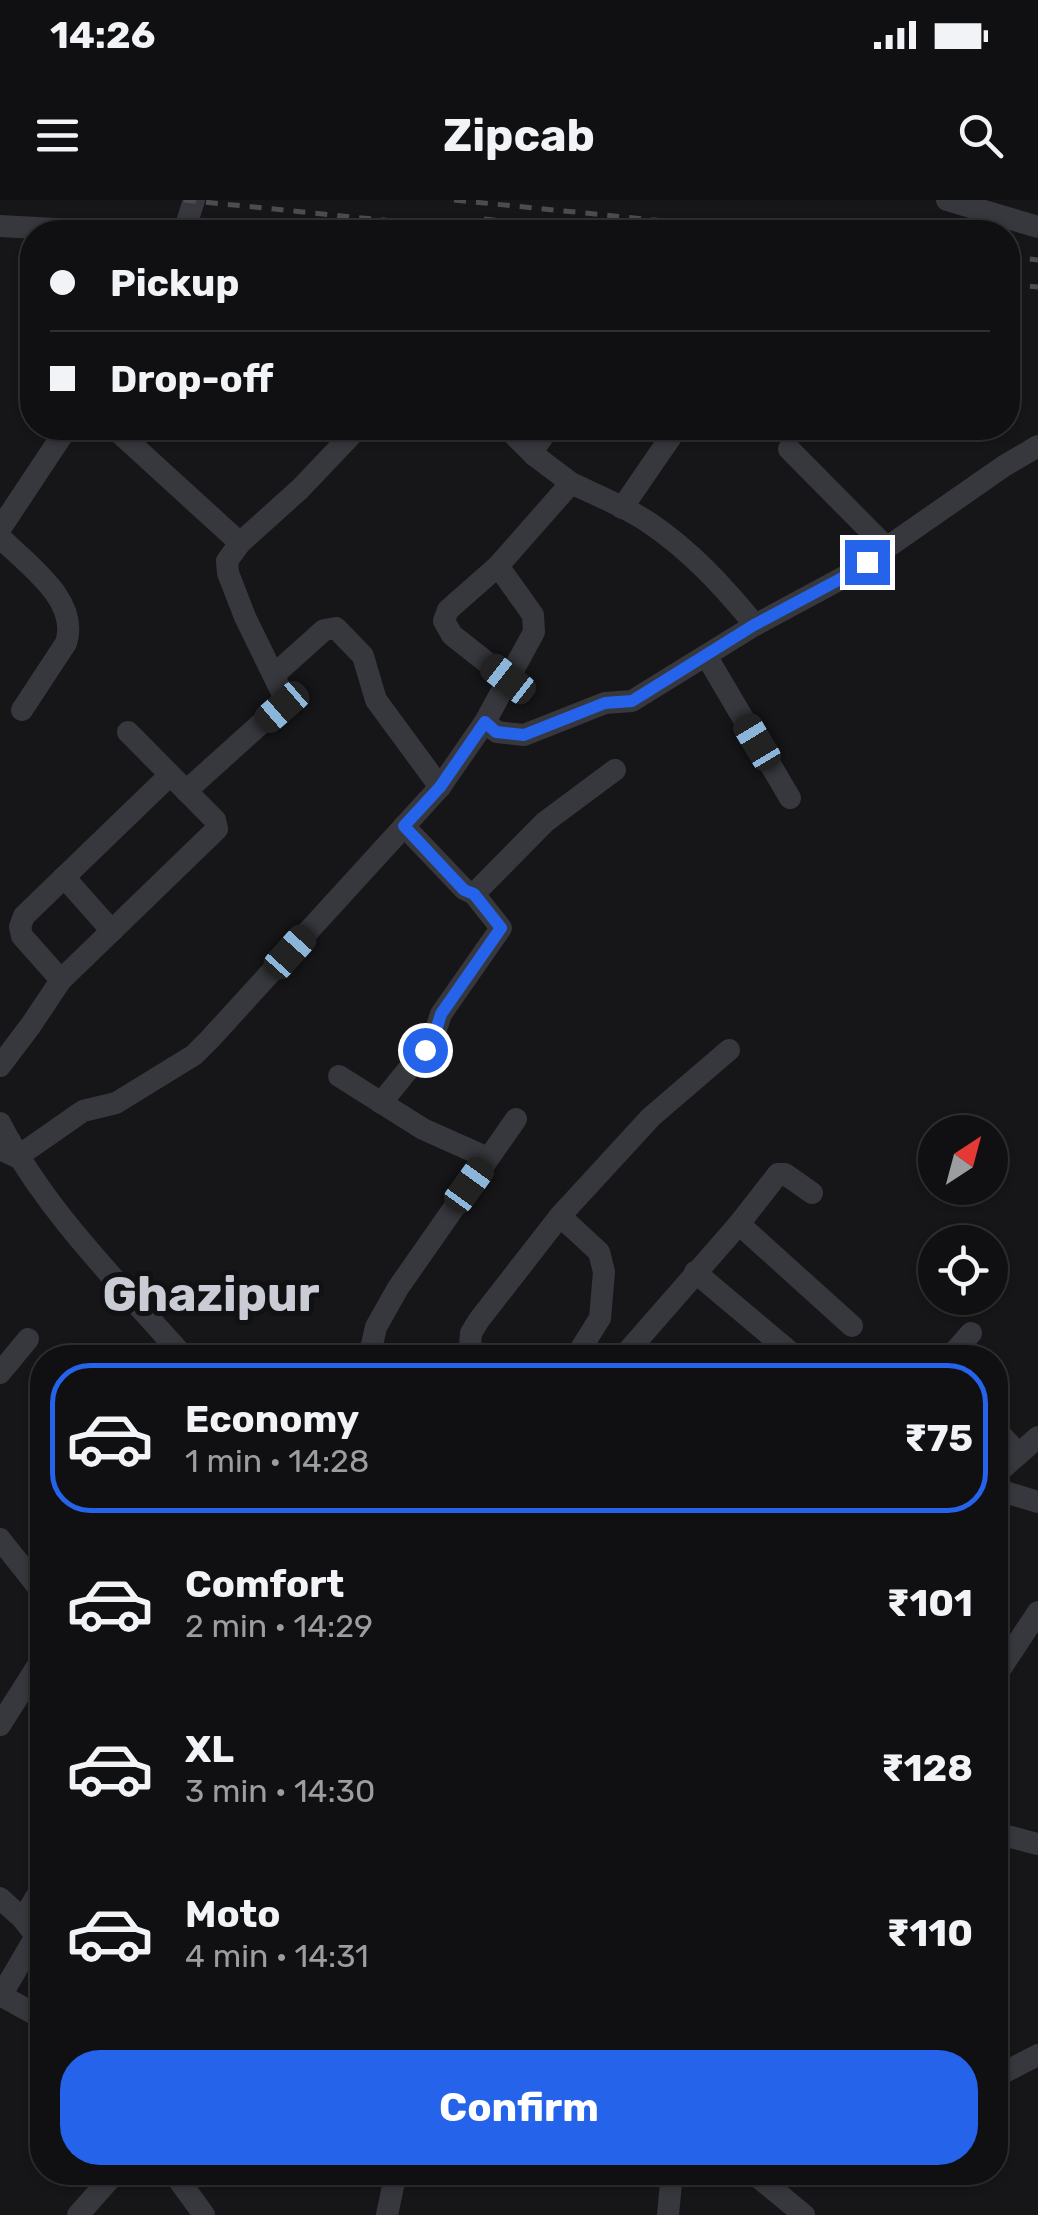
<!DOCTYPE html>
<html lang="en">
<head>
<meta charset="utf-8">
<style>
	:root { --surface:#101012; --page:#19191b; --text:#f1f3f6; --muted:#9c9d9f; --line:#303032; --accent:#2563eb }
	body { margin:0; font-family:Rubik,sans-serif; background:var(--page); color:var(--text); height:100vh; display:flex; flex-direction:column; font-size:38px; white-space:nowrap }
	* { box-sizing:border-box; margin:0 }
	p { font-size:32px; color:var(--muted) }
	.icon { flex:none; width:55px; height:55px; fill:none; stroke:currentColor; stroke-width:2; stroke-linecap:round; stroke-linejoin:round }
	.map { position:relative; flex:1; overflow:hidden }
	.side { position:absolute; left:30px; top:1145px; width:978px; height:840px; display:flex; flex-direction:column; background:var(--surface); border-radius:40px; box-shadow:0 2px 8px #0004,0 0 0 2px var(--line) }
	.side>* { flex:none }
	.guide { position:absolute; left:20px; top:20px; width:1000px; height:220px; border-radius:40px; box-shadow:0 2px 8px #0004,0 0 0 2px var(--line); display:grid; align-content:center; height:220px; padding:0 30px; background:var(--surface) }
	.needle { width:65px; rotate:36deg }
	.controls { position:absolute; left:918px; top:915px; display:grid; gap:20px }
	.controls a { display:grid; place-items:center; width:90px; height:90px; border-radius:50%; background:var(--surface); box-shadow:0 2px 8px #0004,0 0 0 2px var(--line); font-size:50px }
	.end { position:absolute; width:45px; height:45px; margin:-22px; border:12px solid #2563eb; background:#fff; box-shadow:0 0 0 5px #fff }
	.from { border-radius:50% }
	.car { position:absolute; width:30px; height:60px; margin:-30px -15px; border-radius:12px; box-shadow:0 0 8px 2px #0007; background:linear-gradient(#222 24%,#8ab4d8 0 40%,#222 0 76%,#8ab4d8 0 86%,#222 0) }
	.guide b { display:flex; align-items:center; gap:35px; height:95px; font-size:38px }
	.guide b+b { border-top:2px solid var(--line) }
	.guide i { width:25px; height:25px; background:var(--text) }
	ul { padding:18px 0 0; list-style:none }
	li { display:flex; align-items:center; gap:30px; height:150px; margin:0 20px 15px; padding:0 10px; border:5px solid transparent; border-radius:40px }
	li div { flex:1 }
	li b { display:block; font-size:38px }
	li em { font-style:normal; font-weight:700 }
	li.on { border-color:var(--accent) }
	li>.icon { width:90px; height:90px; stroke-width:1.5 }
	.cta { display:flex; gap:20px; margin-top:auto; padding:20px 30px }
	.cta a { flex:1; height:115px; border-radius:40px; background:var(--accent); color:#fff; font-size:40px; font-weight:700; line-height:115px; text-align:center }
	.status { display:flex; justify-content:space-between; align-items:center; height:70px; padding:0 50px; background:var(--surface); direction:ltr }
	.status svg { height:28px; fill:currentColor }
	header { display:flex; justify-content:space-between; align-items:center; height:130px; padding:0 30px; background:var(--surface); font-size:45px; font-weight:700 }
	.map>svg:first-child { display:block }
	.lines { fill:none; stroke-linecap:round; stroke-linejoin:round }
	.minor { stroke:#37383d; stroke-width:22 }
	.rail { stroke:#4a4c52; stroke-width:5; stroke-dasharray:12 10; stroke-linecap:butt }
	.route { stroke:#2563eb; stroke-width:12 }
	.labels { text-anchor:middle; stroke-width:10; stroke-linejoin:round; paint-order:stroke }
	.town-label { font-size:48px; font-weight:bold; fill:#c9ccd4; stroke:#111113 }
</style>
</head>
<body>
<div class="status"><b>14:26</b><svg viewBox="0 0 49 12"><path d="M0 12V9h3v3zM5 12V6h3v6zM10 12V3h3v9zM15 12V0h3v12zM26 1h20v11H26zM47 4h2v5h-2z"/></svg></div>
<header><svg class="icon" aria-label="menu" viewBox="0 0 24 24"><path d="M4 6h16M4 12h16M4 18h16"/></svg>Zipcab<svg class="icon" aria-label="search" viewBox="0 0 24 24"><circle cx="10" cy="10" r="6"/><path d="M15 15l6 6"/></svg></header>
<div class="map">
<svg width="1038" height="2015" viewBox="0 0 1038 2015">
	<rect width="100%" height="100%" fill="#161618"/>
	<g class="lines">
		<g class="minor">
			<polyline points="947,0 1038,27"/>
			<polyline points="0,26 111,32"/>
			<polyline points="184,32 194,0"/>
			<polyline points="114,228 240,343"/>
			<polyline points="507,228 534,255"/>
			<polyline points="789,249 887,348"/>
			<polyline points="622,308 677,228"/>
			<polyline points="0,329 67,228"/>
			<path d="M0,337C27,365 80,400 66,443L22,510"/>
			<polyline points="498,366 448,410 444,421 452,435 508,479"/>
			<polyline points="755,425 846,376 1004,266 1038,246"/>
			<polyline points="707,457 790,598"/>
			<polyline points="275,474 324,430 336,428 363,456 376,500 440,587"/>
			<path d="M485,522L497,532L524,535L605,503L632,501L755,425C723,386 690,350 648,322C624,306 596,295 571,283"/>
			<polyline points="186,591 286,501 245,417 228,373 227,361 240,343 300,289 358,228"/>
			<polyline points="404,626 464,689 474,694 545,622 615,570"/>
			<polyline points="64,677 112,731"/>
			<polyline points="61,780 22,736 20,727 24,716 170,575"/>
			<polyline points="0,866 31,825 61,780 217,629 215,620 128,532"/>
			<polyline points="339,876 423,929 488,958"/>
			<polyline points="381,903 433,839 441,814 501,728 474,694"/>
			<path d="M0,923C46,1012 120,1084 185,1158"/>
			<polyline points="0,949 17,957 83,911 116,903 194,855 210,839 440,587 485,522 534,432 533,415 498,366 571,283 534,255 536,246 549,228"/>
			<polyline points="560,1016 599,1052 604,1072 600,1118 575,1158"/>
			<polyline points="739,1024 852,1126"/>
			<polyline points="695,1072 797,1158"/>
			<polyline points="375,1158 371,1149 376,1127 398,1088 516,919"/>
			<polyline points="469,1158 471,1133 479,1120 560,1016 651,917 729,850"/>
			<polyline points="622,1158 739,1024 778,974 785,974 812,993"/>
			<polyline points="949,1158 971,1133"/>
			<polyline points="0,1173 28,1139"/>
			<polyline points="995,1229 1019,1254"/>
			<polyline points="995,1275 1038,1237"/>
			<polyline points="995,1289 1038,1302"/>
			<polyline points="0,1339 42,1392"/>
			<polyline points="995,1477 1038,1412"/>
			<polyline points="0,1525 42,1459"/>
			<polyline points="995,1633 1038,1644"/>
			<polyline points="0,1698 23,1719"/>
			<polyline points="2,1794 36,1736 23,1719 42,1687"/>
			<polyline points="0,1795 42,1818"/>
			<polyline points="995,1877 1038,1855"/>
			<polyline points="173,1972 204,2015"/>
			<polyline points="752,1972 804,2015"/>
			<polyline points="78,2015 116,1972"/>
			<polyline points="387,2015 396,1972"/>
			<polyline points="668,2015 672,1972"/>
		</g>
		<g class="rail">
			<polyline points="184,0 502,32"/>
			<polyline points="454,0 775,32"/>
			<polyline points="484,19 619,32"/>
			<polyline points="1008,56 1038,60"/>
			<polyline points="1008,84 1038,87"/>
		</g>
	</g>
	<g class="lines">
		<polyline class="route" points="425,850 433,840 441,814 501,728 474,694 464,690 404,626 440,587 485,522 496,532 524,535 605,503 632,501 754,425 846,376 867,362"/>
	</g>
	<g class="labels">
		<g class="town-label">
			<text x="211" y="1111">Ghazipur</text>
		</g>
	</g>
</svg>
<div class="controls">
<a><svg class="needle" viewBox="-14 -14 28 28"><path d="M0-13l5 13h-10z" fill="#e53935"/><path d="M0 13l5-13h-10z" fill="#9c9d9f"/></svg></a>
<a><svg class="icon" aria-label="locate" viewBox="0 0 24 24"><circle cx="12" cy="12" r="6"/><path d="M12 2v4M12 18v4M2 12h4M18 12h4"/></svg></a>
</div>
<i class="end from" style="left:425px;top:850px"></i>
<i class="end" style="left:867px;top:362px"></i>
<i class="car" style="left:508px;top:479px;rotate:308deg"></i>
<i class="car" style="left:282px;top:507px;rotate:229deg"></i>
<i class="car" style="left:757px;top:542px;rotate:329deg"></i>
<i class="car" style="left:290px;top:752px;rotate:42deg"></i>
<i class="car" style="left:469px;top:985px;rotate:36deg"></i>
<div class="guide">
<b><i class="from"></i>Pickup</b>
<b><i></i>Drop-off</b>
</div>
<section class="side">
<ul>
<li class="on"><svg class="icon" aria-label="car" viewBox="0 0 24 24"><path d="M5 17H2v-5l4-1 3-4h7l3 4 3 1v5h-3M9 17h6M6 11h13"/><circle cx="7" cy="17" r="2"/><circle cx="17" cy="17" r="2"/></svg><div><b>Economy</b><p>1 min · 14:28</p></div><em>₹75</em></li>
<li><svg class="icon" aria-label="car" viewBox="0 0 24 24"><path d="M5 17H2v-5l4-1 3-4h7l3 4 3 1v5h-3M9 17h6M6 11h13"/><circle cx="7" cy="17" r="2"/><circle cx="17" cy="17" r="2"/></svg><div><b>Comfort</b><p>2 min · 14:29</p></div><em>₹101</em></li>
<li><svg class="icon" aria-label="car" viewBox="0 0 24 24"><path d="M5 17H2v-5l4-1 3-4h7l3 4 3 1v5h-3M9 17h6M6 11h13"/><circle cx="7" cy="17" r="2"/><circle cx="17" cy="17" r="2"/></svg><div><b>XL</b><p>3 min · 14:30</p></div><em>₹128</em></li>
<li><svg class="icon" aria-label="car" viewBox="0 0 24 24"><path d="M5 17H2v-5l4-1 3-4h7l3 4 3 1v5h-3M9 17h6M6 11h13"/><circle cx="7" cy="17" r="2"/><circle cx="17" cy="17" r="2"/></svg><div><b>Moto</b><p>4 min · 14:31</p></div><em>₹110</em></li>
</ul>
<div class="cta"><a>Confirm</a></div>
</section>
</div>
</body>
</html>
